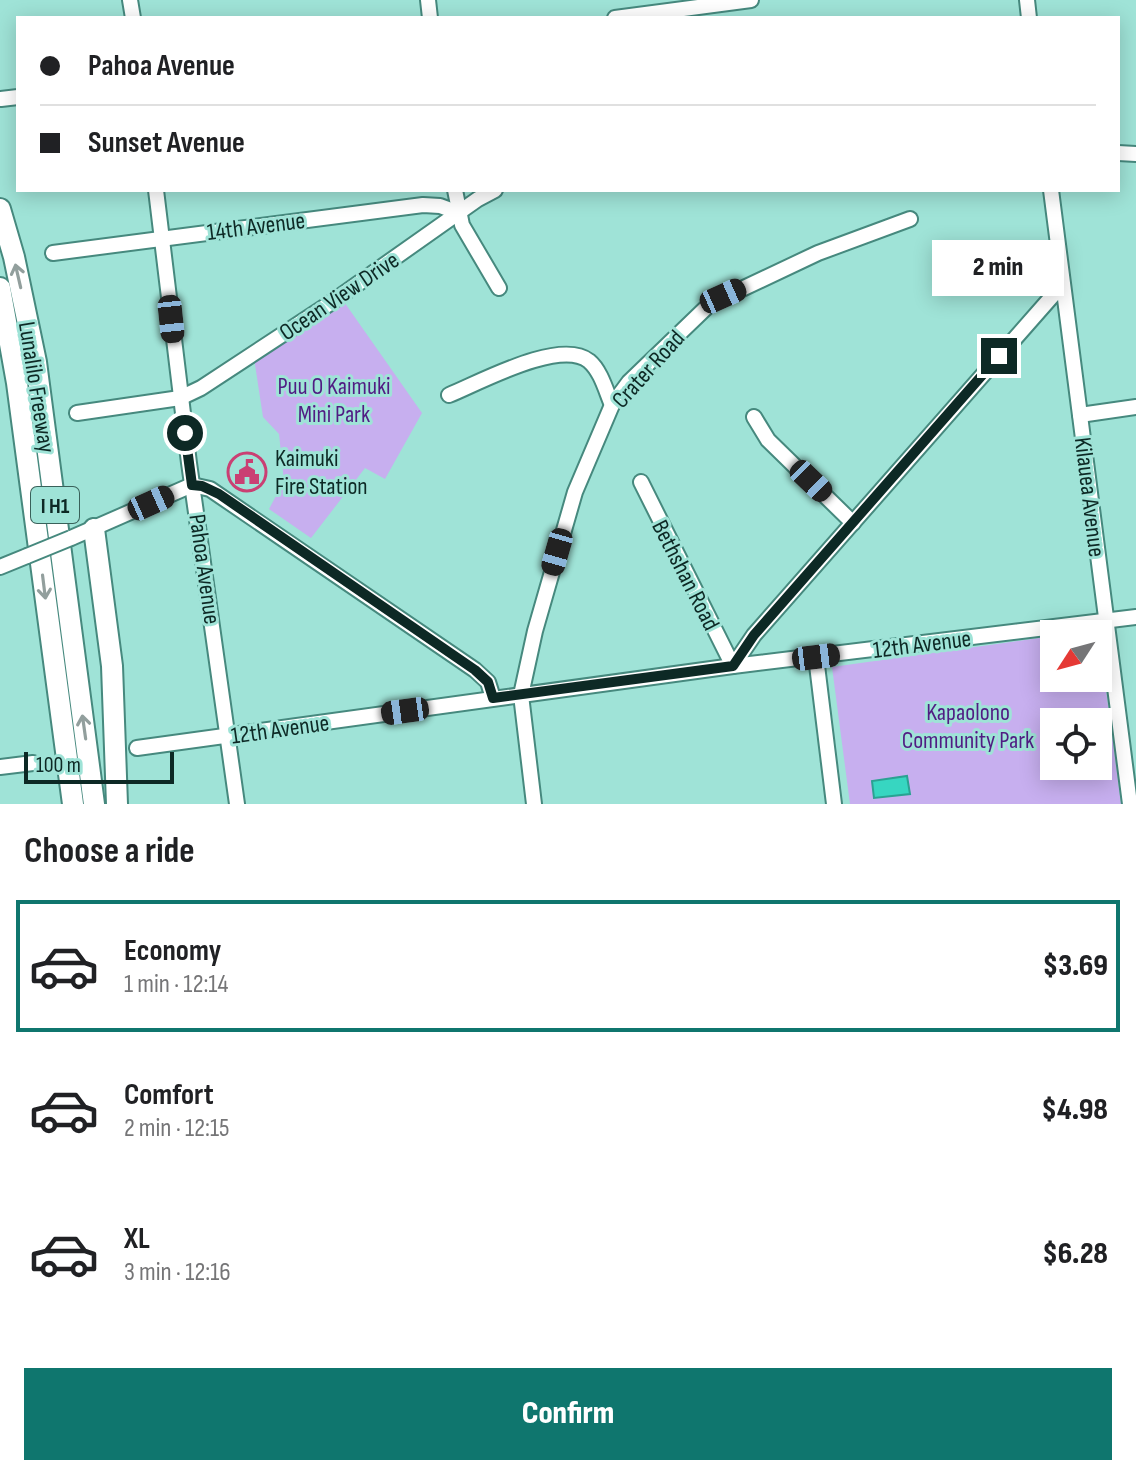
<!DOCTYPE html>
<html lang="en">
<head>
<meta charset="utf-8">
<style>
	:root { --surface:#fff; --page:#f2f2f2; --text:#202124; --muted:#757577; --line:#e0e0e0; --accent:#0f766e }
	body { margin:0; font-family:"Sofia Sans Condensed",sans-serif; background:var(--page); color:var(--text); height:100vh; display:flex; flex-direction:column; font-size:30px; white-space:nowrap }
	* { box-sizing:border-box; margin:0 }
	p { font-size:26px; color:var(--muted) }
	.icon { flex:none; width:44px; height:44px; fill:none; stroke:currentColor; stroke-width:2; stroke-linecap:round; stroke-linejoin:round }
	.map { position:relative; height:804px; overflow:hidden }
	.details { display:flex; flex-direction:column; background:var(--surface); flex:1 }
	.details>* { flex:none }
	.banner { position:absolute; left:16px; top:16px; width:1104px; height:176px; border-radius:0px; box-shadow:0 4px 20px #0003; display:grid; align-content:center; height:176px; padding:0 24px; background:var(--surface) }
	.needle { width:52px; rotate:234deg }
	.tools { position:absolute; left:1040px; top:620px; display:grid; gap:16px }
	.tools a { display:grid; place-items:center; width:72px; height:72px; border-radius:0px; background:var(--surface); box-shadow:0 4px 20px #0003; font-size:40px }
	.scale { position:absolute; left:24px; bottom:20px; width:150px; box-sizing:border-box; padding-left:8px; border:4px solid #0d2925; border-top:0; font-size:22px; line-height:28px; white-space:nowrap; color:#0d2925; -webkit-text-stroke:6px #9fe3d7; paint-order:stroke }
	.end { position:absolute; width:36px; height:36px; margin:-18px; border:10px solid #0d2925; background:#fff; box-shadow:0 0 0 4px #fff }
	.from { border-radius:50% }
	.bubble { position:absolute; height:56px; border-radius:0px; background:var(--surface); box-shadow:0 4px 20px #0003; font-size:26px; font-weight:800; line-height:56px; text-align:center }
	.car { position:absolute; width:24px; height:48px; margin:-24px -12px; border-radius:10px; box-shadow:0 0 6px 2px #0007; background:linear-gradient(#222 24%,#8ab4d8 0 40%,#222 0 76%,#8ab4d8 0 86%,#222 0) }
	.banner b { display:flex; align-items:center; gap:28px; height:76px; font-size:30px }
	.banner b+b { border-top:2px solid var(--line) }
	.banner i { width:20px; height:20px; background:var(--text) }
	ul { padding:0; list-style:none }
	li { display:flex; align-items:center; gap:24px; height:132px; margin:0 16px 12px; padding:0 8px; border:4px solid transparent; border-radius:0px }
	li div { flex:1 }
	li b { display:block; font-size:30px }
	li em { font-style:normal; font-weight:800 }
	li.current { border-color:var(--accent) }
	li>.icon { width:72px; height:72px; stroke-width:1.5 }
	h2 { padding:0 24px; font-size:36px; line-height:96px }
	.action { display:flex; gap:16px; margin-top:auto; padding:16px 24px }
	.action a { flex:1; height:92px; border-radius:0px; background:var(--accent); color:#fff; font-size:32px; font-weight:800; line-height:92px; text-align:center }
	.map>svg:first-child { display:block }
	.green { fill:#c7afef; fill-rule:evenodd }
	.water { fill:#37d6c1; stroke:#2aa292; stroke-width:2 }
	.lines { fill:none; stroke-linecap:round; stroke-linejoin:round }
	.minor-casing { stroke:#46897e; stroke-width:18 }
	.highway-casing { stroke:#46897e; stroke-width:24 }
	.minor { stroke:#fff; stroke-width:14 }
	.highway { stroke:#fff; stroke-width:20 }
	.minor-bridge-casing { stroke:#46897e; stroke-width:18; stroke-linecap:butt }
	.minor-bridge { stroke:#fff; stroke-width:14 }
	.oneway { stroke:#929f9d }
	.route { stroke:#0d2925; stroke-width:10 }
	.labels { text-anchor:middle; stroke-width:6; stroke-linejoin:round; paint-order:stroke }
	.shield { fill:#9fe3d7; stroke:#39615a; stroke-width:2 }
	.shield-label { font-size:22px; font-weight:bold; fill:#0d2925 }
	.street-label { font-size:24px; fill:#0d2925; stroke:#9fe3d7 }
	.park-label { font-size:24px; fill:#501c83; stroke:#9fe3d7 }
	.poi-label { font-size:24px; fill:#0d2925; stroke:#9fe3d7; text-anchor:start }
</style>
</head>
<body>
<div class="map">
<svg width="1136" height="804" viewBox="0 0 1136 804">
	<rect width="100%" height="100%" fill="#9fe3d7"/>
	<g class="green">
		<polygon points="342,299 422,413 385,479 365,468 311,538 269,509 284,481 279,434 263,417 254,358"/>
		<path d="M1098,630L1121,804H850L832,667L1054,636V678H1098V634H1071ZM1054,722H1098V766H1054Z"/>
	</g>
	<polygon class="water" points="907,776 910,794 874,798 872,781"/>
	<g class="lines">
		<g class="minor-casing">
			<g id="minor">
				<polyline points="130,0 133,18"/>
				<polyline points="428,0 430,18"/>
				<polyline points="1027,0 1029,18"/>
				<polyline points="615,18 751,0"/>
				<polyline points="1,99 18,97"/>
				<polyline points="1118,153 1136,154"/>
				<polyline points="156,190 189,463 237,804"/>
				<polyline points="455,190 462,225 499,288"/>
				<polyline points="1051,190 1130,804"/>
				<polyline points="53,253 423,205 440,206 459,213"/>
				<path d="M449,395C479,383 560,338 589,361C601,371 606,391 612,405"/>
				<polyline points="77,413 180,398 201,388 332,302 478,199 495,190"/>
				<polyline points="1080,415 1136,407"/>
				<polyline points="754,417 768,440 853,523"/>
				<polyline points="641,482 733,666 754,635 1062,285"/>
				<polyline points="71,538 192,485 210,489 475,670 488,682 493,698"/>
				<polyline points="0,567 27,556"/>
				<polyline points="816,657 834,804"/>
				<polyline points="137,748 733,666 1136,617"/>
				<polyline points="0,767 33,763"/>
				<polyline points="534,804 521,695 535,631 575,492 612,405 629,382 710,304 818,253 910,219"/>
			</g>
		</g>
		<g class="highway-casing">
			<g id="highway">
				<polyline points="0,209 14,257 36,362 94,804"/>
				<polyline points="0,288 17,383 73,804"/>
				<polyline points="94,529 112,666 117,804"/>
			</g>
		</g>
		<use href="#minor" class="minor"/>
		<use href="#highway" class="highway"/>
		<g class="minor-bridge-casing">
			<polyline id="minor-bridge" points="27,556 71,538"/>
		</g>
		<use href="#minor-bridge" class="minor-bridge"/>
	</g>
	<defs><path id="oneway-shaft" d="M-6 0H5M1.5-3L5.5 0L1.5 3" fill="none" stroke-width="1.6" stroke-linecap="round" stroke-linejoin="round" transform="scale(2)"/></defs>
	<g class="oneway">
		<use href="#oneway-shaft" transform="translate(18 276) rotate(-103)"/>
		<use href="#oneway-shaft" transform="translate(44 587) rotate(83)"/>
		<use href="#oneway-shaft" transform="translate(84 727) rotate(-98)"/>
	</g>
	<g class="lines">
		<polyline class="route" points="185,433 192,485 202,486 219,494 475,670 488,682 493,698 733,666 754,635 999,356"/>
	</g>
	<defs>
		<g id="civic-ring" transform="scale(2)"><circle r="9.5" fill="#9fe3d7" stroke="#ca3f73" stroke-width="1.5"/><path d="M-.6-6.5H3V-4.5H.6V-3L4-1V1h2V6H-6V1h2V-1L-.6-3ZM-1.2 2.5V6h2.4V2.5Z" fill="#ca3f73"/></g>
	</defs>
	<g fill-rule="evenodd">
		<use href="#civic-ring" x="247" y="472"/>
	</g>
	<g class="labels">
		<rect class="shield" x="31" y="487" width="48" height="36" rx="6"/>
		<g class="shield-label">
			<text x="55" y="513">I H1</text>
		</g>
		<g class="street-label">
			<text transform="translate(256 226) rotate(-7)" y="8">14th Avenue</text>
			<text transform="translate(339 296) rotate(-34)" y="8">Ocean View Drive</text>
			<text transform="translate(648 369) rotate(-48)" y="8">Crater Road</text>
			<text transform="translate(37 387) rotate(81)" y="8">Lunalilo Freeway</text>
			<text transform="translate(1090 497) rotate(83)" y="8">Kilauea Avenue</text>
			<text transform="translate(205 569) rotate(82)" y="8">Pahoa Avenue</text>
			<text transform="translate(686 575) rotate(63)" y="8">Bethshan Road</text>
			<text transform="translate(922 644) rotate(-7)" y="8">12th Avenue</text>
			<text transform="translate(280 729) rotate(-8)" y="8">12th Avenue</text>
		</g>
		<g class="park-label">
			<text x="334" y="394">Puu O Kaimuki<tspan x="334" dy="28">Mini Park</tspan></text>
			<text x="968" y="720">Kapaolono<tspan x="968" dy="28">Community Park</tspan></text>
		</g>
		<g class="poi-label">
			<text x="275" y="466">Kaimuki<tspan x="275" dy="28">Fire Station</tspan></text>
		</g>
	</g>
</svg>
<div class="tools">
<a><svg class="needle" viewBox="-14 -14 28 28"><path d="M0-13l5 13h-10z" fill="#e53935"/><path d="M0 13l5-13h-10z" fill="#757577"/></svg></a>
<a><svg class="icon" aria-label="locate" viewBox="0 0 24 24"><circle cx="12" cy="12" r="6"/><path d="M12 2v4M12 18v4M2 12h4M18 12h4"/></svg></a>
</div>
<div class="scale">100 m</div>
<i class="end from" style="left:185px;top:433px"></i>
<i class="end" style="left:999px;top:356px"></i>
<div class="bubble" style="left:932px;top:240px;width:132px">2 min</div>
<i class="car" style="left:723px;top:296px;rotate:66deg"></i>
<i class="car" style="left:171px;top:319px;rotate:174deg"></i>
<i class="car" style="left:811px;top:481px;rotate:134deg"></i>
<i class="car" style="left:151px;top:503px;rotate:66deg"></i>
<i class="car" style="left:557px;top:552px;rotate:196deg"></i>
<i class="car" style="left:816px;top:657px;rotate:83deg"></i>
<i class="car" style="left:405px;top:711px;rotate:262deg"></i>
<div class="banner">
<b><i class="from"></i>Pahoa Avenue</b>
<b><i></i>Sunset Avenue</b>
</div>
</div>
<section class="details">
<h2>Choose a ride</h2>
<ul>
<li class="current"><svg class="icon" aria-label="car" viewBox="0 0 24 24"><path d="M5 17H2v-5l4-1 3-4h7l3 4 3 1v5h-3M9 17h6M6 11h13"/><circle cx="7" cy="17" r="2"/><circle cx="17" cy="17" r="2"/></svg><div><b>Economy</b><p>1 min · 12:14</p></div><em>$3.69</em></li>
<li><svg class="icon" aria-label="car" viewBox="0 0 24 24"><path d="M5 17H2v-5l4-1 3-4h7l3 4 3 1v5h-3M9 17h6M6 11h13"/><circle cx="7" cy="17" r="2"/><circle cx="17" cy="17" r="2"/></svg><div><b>Comfort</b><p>2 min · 12:15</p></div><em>$4.98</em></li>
<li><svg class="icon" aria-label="car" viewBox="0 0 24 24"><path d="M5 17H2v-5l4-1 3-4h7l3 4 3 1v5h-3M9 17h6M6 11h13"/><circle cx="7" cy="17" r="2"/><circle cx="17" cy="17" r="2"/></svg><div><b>XL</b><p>3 min · 12:16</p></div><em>$6.28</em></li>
</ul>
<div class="action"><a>Confirm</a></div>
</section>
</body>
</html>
